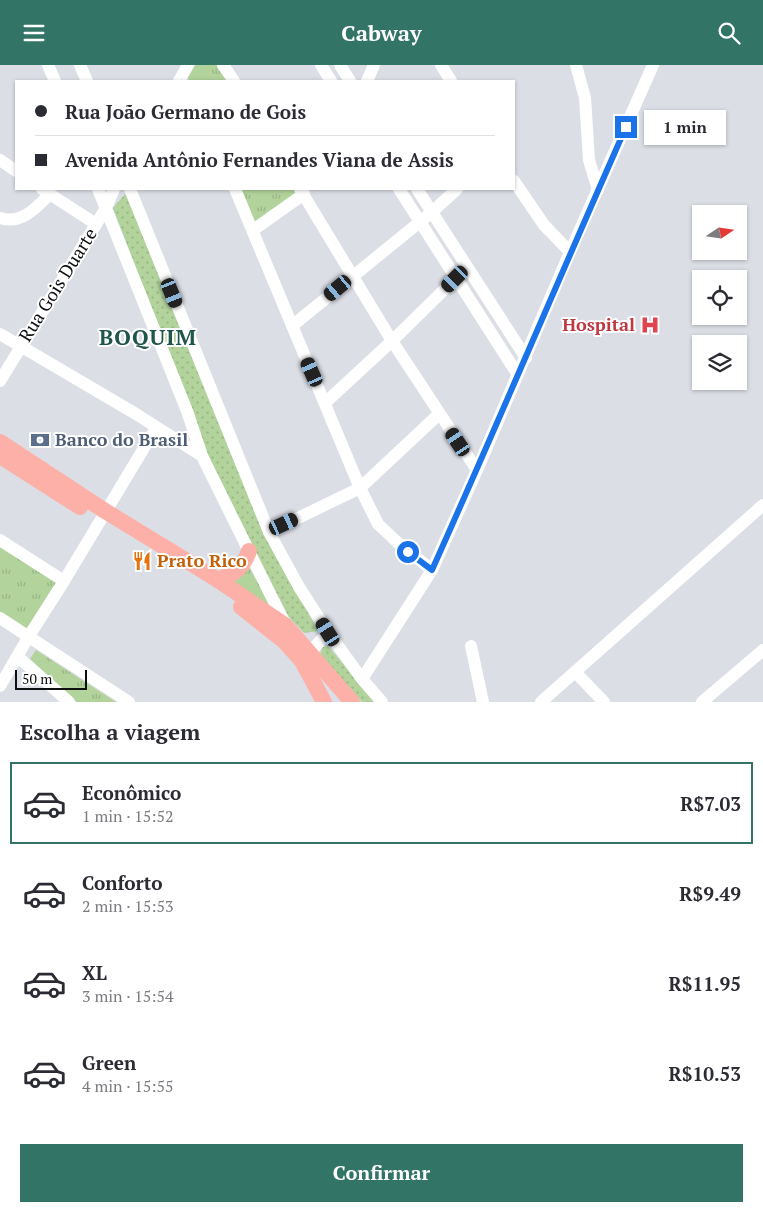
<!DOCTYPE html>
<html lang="pt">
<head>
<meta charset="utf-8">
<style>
	:root { --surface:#fff; --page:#f2f2f3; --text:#2b2b33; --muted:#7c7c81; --line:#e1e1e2; --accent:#327465 }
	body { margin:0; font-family:"PT Serif",serif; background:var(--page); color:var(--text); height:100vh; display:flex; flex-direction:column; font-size:19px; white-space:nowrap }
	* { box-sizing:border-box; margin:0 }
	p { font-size:16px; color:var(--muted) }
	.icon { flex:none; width:28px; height:28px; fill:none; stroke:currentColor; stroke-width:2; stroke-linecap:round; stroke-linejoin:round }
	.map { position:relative; height:637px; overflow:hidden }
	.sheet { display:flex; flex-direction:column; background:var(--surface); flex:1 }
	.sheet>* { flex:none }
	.hud { position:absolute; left:15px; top:15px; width:500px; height:110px; border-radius:0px; box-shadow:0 1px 4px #0004; display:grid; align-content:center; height:110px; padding:0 20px; background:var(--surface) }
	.needle { width:32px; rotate:77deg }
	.buttons { position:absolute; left:692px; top:140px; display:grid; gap:10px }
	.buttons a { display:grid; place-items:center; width:55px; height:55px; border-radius:0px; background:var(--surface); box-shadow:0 1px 4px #0004; font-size:25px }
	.scale { position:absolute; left:15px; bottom:12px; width:72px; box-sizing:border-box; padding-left:5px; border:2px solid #0e0f11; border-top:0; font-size:14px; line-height:18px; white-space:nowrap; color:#0e0f11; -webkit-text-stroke:4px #fff; paint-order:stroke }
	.end { position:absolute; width:22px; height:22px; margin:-11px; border:6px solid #1a73e8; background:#fff; box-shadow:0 0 0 2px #fff }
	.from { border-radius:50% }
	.bubble { position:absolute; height:35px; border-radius:0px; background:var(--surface); box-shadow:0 1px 4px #0004; font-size:16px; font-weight:600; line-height:35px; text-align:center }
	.car { position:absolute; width:15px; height:30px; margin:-15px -8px; border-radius:6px; box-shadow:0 0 4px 1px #0007; background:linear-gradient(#222 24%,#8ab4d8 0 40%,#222 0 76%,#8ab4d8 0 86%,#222 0) }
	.hud b { display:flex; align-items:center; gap:18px; height:48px; font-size:19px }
	.hud b+b { border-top:1px solid var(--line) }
	.hud i { width:12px; height:12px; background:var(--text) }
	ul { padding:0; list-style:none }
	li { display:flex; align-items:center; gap:15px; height:82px; margin:0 10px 8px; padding:0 10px; border:2px solid transparent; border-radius:0px }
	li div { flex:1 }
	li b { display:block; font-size:19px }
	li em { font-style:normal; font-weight:600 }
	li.selected { border-color:var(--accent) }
	li>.icon { width:45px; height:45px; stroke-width:1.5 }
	h2 { padding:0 20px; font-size:22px; line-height:60px }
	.cta { display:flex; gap:10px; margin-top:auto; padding:10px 20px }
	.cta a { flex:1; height:58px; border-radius:0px; background:var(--accent); color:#fff; font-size:20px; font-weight:600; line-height:58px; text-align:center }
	header { display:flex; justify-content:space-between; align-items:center; height:65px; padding:0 20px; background:var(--accent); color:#fff; font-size:22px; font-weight:600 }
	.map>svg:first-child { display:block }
	.grass { fill:url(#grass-dots) }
	.park { fill:url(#park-tufts) }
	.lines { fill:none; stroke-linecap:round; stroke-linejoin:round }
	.minor { stroke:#fff; stroke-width:12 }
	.major { stroke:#fcb0a7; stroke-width:16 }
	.route { stroke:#1a73e8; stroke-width:6 }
	.labels { text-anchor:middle; stroke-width:4; stroke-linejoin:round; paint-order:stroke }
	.street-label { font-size:18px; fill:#0e0f11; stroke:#fff }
	.health-label { font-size:18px; font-weight:bold; fill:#be3a42; stroke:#fff; text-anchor:end }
	.service-label { font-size:18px; font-weight:bold; fill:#4e5e75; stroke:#fff; text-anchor:start }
	.food-label { font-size:18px; font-weight:bold; fill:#c56008; stroke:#fff; text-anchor:start }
	.district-label { font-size:22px; font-weight:bold; letter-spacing:1px; fill:#205549; stroke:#fff }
</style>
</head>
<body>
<header><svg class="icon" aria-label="menu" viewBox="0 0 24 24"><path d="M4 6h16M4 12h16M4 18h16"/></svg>Cabway<svg class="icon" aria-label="search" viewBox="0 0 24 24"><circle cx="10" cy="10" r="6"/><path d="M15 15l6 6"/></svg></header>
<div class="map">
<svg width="763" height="637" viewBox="0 0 763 637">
	<defs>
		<pattern id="grass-dots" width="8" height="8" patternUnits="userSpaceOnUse" patternTransform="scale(1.25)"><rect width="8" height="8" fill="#b2d39c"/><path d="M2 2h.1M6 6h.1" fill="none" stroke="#98b485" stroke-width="1.8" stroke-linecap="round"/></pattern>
		<pattern id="park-tufts" width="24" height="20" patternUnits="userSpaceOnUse" patternTransform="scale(1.25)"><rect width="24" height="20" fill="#b2d39c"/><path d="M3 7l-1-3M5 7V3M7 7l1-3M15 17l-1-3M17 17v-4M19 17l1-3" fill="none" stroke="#98b485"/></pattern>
	</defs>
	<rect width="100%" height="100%" fill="#dcdee6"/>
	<g class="grass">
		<polygon points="126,128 268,474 318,566 304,568 289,552 226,432 212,400 113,143"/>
		<polygon points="328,581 376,637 362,637 320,589 323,582"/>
	</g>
	<g class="park">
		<polygon points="196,0 223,0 233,16 189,16 187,10"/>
		<polygon points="236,124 296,124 298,127 252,162"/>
		<polygon points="0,472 63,512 47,536 26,564 0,548"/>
		<polygon points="249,502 271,542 230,518 238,514"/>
		<polygon points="36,585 116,637 77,637 30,594"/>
	</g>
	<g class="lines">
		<g class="minor">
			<polyline points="48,0 55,16"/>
			<polyline points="80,0 87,16"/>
			<polyline points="223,0 234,16"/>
			<polyline points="321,0 331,16"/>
			<polyline points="340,0 350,16"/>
			<polyline points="441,0 451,16"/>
			<polyline points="576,0 585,33 589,95 598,125"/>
			<polyline points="179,16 188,0"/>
			<polyline points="367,16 374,0"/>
			<polyline points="0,95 16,106"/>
			<polyline points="514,116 544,160 570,187"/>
			<polyline points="42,124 96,159"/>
			<polyline points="98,124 187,346 202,391 286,561"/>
			<polyline points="130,124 269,467 299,522 328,567 362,614 382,637"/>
			<polyline points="235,124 360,423 378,459 397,477 432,505"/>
			<polyline points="300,124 392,276 477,405"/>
			<polyline points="399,124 518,310"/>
			<polyline points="417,124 526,293"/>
			<path d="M0,153C21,160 36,143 50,129"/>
			<polyline points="253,165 304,129"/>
			<polyline points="292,261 432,147 457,124"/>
			<polyline points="0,269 136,349 202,391"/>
			<polyline points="0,316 106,143 114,124"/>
			<polyline points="326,337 392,276 455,214"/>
			<polyline points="269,467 360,423 439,349"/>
			<polyline points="0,475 64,516 29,571 0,621"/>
			<polyline points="64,516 156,363"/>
			<polyline points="0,553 129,637"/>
			<polyline points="471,581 483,637"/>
			<polyline points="18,592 69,637"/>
			<polyline points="305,593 328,567"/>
			<polyline points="575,607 604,637"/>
			<polyline points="362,614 432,505 477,405 570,187 653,0"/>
			<polyline points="541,637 763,440"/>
			<polyline points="702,637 763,585"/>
		</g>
		<g class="major">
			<polyline points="0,377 105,446 218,515 286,561 352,637"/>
			<polyline points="0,391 80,442"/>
			<path d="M218,515C234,509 243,503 249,486"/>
			<polyline points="241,542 284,576 302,596 324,637"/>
		</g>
	</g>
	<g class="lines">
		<path class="route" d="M408,487L432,505C498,358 561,209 626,62"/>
	</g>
	<defs>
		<g id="hospital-bare" transform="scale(1.5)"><path d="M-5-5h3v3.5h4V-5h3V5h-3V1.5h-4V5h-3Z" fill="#e0444e" stroke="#fff" stroke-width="2.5" paint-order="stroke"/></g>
		<g id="bank-bare" transform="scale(1.5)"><path d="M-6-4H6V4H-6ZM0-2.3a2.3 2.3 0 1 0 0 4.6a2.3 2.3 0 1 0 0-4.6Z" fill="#5c6f8a" stroke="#fff" stroke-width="2.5" paint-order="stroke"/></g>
		<g id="restaurant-bare" transform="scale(1.5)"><path d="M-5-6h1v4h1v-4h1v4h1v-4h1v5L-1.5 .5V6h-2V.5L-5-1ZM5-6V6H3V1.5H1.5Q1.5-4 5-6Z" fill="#e8710a" stroke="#fff" stroke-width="2.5" paint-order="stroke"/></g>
	</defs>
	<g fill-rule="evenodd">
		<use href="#hospital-bare" x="650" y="260"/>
		<use href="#bank-bare" x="40" y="375"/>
		<use href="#restaurant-bare" x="142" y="496"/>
	</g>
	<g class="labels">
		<g class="street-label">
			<text transform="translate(58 220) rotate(-58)" y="6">Rua Gois Duarte</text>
		</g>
		<g class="health-label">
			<text x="635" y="266">Hospital</text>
		</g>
		<g class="service-label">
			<text x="55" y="381">Banco do Brasil</text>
		</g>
		<g class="food-label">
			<text x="157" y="502">Prato Rico</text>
		</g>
		<g class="district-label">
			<text x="148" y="280">BOQUIM</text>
		</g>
	</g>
</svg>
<div class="buttons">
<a><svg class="needle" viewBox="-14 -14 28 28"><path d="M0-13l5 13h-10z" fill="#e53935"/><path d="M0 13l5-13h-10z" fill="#7c7c81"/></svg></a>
<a><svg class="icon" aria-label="locate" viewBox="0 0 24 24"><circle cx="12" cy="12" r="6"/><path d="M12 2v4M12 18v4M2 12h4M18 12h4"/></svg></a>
<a><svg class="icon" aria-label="layers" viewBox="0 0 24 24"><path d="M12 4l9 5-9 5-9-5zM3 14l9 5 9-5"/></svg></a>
</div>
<div class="scale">50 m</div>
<i class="end from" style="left:408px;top:487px"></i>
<i class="end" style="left:626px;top:62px"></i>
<div class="bubble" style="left:644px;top:45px;width:82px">1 min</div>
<i class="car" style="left:455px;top:214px;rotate:225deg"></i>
<i class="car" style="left:338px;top:223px;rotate:230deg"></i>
<i class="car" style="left:172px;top:228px;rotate:158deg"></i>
<i class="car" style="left:312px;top:307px;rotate:336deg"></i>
<i class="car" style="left:458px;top:377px;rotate:326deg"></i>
<i class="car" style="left:284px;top:459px;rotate:65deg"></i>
<i class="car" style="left:328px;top:567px;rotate:328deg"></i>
<div class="hud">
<b><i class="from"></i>Rua João Germano de Gois</b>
<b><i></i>Avenida Antônio Fernandes Viana de Assis</b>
</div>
</div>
<section class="sheet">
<h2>Escolha a viagem</h2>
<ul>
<li class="selected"><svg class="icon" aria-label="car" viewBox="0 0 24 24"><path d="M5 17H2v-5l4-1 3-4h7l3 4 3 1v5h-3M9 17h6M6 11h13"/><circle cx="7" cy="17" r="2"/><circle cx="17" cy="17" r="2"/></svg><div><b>Econômico</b><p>1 min · 15:52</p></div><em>R$7.03</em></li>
<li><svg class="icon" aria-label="car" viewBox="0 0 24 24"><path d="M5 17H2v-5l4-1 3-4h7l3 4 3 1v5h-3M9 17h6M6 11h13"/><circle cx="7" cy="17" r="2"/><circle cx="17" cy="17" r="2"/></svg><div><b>Conforto</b><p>2 min · 15:53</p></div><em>R$9.49</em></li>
<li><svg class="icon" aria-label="car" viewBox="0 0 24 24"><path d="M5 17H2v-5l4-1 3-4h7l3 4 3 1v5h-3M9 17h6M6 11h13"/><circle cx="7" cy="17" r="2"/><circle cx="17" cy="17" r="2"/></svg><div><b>XL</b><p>3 min · 15:54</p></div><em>R$11.95</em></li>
<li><svg class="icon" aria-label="car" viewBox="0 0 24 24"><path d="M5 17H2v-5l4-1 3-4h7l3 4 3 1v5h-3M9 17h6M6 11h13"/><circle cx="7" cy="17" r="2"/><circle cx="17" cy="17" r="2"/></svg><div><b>Green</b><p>4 min · 15:55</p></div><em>R$10.53</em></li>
</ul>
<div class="cta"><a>Confirmar</a></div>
</section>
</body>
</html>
